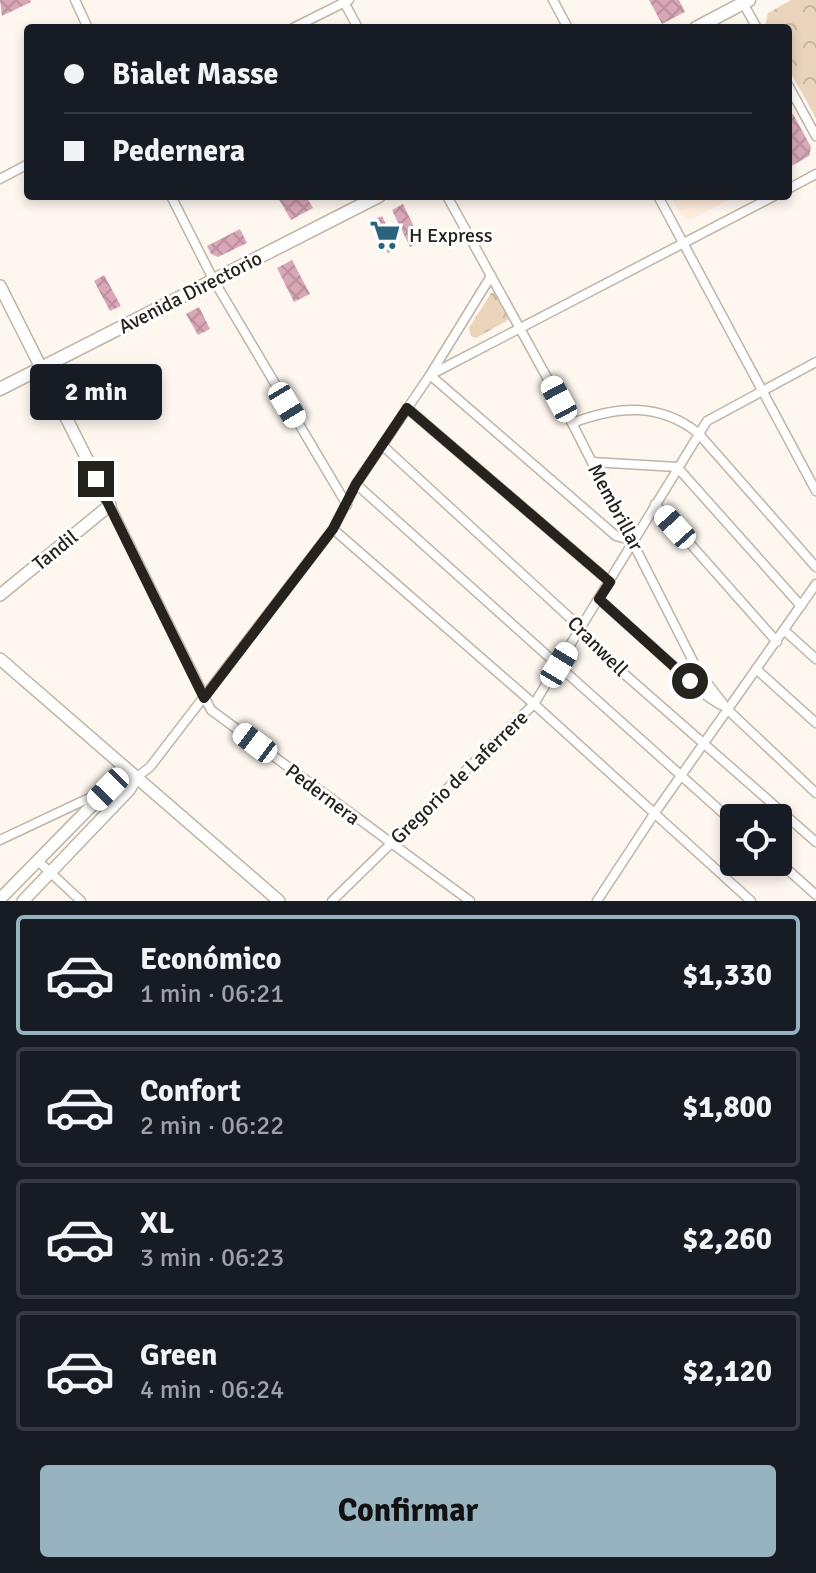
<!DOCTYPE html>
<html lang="es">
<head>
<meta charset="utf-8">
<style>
	:root { --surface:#171b24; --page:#242831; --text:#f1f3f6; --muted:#9ea1a6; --line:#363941; --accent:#97b3bf }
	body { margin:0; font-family:Signika,sans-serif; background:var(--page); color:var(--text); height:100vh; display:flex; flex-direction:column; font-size:30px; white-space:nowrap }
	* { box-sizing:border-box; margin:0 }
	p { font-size:26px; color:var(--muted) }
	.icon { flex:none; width:44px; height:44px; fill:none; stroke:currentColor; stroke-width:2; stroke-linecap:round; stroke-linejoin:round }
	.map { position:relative; height:901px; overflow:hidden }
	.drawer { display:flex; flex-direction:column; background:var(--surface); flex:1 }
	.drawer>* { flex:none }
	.guide { position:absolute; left:24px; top:24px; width:768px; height:176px; border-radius:8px; box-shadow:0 4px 12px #0003; display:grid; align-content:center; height:176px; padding:0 40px; background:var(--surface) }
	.tools { position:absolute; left:720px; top:804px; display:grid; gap:16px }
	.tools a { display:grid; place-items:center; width:72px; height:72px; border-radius:8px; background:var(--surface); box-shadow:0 4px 12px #0003; font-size:40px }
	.end { position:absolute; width:36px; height:36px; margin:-18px; border:10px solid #26221d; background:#fff; box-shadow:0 0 0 4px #fff }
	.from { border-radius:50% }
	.bubble { position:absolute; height:56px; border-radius:8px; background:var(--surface); box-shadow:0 4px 12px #0003; font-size:26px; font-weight:700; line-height:56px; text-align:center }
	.car { position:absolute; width:24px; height:48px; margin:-24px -12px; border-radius:10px; box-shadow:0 0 6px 2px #0007; background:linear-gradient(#fff 24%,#345 0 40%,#fff 0 76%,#345 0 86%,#fff 0) }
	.guide b { display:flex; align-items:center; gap:28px; height:76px; font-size:30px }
	.guide b+b { border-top:2px solid var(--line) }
	.guide i { width:20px; height:20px; background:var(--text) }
	ul { padding:14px 0 0; list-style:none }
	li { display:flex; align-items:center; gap:24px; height:120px; margin:0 16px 12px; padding:0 24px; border:4px solid var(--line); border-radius:8px }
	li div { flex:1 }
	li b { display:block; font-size:30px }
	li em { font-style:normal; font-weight:700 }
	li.selected { border-color:var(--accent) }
	li>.icon { width:72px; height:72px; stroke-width:1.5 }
	.cta { display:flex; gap:16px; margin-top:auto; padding:16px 40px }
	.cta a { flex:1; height:92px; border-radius:8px; background:var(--accent); color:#111; font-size:32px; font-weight:700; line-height:92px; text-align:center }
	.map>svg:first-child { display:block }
	.built { fill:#ffeddb }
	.forest { fill:url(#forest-crowns) }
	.building { fill:url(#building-cross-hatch) }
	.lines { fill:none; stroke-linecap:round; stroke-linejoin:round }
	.street-casing { stroke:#bfb4a8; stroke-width:11 }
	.secondary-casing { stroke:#bfb4a8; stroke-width:14 }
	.primary-casing { stroke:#bfb4a8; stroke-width:15 }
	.street { stroke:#fff; stroke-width:8 }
	.secondary { stroke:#fff; stroke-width:11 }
	.primary { stroke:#fff; stroke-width:12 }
	.route { stroke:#26221d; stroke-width:10 }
	.labels { text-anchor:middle; stroke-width:6; stroke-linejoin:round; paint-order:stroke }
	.poi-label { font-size:20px; fill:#26221d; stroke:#fff; text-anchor:start }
	.street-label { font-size:20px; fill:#26221d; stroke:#fff }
</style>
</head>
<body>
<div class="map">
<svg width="816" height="901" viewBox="0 0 816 901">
	<defs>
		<pattern id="forest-crowns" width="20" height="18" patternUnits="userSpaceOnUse" patternTransform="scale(2)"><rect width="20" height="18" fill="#ebd4bc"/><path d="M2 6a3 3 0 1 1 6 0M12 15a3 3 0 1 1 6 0" fill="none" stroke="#c9b6a1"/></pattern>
		<pattern id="building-cross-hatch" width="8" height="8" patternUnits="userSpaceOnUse" patternTransform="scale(2)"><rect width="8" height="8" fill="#d9a7b7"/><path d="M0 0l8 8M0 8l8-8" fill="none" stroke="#ba8f9d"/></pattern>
	</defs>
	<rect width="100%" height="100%" fill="#fef7f0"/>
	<polygon class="built" points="671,196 736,196 691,220 682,217"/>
	<g class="forest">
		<polygon points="791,0 816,0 816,118 788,68 788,28 765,27 768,13"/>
		<polygon points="496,291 510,319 476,338 471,336 469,328 491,293"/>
	</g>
	<g class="building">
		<polygon points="0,0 30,0 31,2 2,16"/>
		<polygon points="649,0 679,0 685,12 662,24"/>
		<polygon points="793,114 811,147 809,156 788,168 788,116"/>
		<polygon points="277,196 306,196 313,208 291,220"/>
		<polygon points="403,204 421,241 410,247 392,210"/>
		<polygon points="382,216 398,248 388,253 372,221"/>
		<polygon points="240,229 247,243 218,257 211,254 207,246"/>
		<polygon points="292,260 310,294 294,302 277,268"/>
		<polygon points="104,275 121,306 110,311 94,281"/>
		<polygon points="199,307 210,329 198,335 186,314"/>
		<polygon points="98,364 102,371 93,375 98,385 86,390 82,381 76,384 80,393 70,398 62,382"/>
	</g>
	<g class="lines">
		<g class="street-casing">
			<g id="street">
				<polyline points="75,0 88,28"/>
				<polyline points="343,0 358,28"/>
				<polyline points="553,0 568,28"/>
				<polyline points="742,1 757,28"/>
				<polyline points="293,28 349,0"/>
				<polyline points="788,85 816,136"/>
				<polyline points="0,179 28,164"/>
				<polyline points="788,189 816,174"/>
				<polyline points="171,196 213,279 347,505"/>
				<polyline points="447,196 572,423 698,671 728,710 816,793"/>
				<polyline points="658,196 816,491"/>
				<polyline points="407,408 610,582"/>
				<path d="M572,423C617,406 659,402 698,433L816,567"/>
				<polyline points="382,445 581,628 589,643 816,842"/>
				<polyline points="592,462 677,467 801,606"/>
				<polyline points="356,484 734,823"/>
				<polyline points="655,504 777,642"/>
				<polyline points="110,505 211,710 470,901"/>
				<polyline points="333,529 534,704 751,901"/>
				<polyline points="634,541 616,536 430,375 774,196"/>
				<polyline points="599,599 708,697 721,705"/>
				<polyline points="785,631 816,659"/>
				<polyline points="756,669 816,723"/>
				<polyline points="137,777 150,767 333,529 356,484 430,375 491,276"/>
				<polyline points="0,840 104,791"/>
				<polyline points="38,861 81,901"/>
				<polyline points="778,861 816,895"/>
				<polyline points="332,901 534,704 707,421 816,362"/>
				<polyline points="597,901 654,814 816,584"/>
			</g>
		</g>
		<g class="secondary-casing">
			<g id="secondary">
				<polyline points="0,286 110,505 0,595"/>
				<polyline points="0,659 279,901"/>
				<polyline points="0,899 108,789 137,777"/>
				<polyline points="23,901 129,790 137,777"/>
			</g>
		</g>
		<g class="primary-casing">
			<g id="primary">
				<polyline points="696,28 749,0"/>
				<polyline points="0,389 379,196"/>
			</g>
		</g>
		<use href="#street" class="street"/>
		<use href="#secondary" class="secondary"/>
		<use href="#primary" class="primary"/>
	</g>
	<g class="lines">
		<polyline class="route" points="96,479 204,698 333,529 356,484 407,408 610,582 599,599 690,681"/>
	</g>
	<defs>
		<g id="supermarket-bare" transform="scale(2.4)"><path d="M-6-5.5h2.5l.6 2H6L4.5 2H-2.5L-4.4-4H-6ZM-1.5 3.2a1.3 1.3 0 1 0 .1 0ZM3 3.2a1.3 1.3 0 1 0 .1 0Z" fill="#29647c" stroke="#fff" stroke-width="2.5" paint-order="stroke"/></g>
	</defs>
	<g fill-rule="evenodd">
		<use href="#supermarket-bare" x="385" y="235"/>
	</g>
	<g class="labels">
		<g class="poi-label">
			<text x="409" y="242">H Express</text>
		</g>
		<g class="street-label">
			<text transform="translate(190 292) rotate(-27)" y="7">Avenida Directorio</text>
			<text transform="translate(616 507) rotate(62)" y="7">Membrillar</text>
			<text transform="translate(55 550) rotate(-39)" y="7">Tandil</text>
			<text transform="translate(598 646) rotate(45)" y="7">Cranwell</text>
			<text transform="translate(459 777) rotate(-44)" y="7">Gregorio de Laferrere</text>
			<text transform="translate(323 794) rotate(37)" y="7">Pedernera</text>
		</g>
	</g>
</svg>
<div class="tools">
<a><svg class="icon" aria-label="locate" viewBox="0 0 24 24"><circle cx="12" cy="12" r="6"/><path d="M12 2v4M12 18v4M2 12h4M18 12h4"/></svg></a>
</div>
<i class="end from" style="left:690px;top:681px"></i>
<i class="end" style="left:96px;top:479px"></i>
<div class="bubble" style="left:30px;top:364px;width:132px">2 min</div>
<i class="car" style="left:559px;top:399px;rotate:332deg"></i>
<i class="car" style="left:287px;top:405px;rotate:149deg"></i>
<i class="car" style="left:675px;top:527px;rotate:318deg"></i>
<i class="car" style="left:559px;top:665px;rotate:31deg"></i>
<i class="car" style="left:255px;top:743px;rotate:307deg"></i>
<i class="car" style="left:108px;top:789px;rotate:224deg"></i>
<div class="guide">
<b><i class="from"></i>Bialet Masse</b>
<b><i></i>Pedernera</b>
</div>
</div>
<section class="drawer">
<ul>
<li class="selected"><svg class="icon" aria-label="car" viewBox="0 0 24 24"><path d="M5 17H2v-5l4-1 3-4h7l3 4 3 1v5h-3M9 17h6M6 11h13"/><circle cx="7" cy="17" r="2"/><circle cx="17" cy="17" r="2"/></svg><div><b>Económico</b><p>1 min · 06:21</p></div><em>$1,330</em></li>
<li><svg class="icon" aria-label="car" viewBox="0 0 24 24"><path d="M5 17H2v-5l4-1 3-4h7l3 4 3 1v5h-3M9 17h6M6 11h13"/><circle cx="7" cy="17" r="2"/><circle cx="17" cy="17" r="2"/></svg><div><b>Confort</b><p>2 min · 06:22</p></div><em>$1,800</em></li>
<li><svg class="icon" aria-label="car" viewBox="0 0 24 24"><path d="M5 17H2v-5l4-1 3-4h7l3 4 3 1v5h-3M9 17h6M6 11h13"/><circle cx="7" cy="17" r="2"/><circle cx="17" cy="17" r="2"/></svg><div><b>XL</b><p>3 min · 06:23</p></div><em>$2,260</em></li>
<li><svg class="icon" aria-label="car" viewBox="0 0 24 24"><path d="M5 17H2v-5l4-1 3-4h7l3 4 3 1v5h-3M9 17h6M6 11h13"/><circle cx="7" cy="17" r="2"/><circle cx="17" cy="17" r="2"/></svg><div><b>Green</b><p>4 min · 06:24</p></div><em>$2,120</em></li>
</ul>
<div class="cta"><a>Confirmar</a></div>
</section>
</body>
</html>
